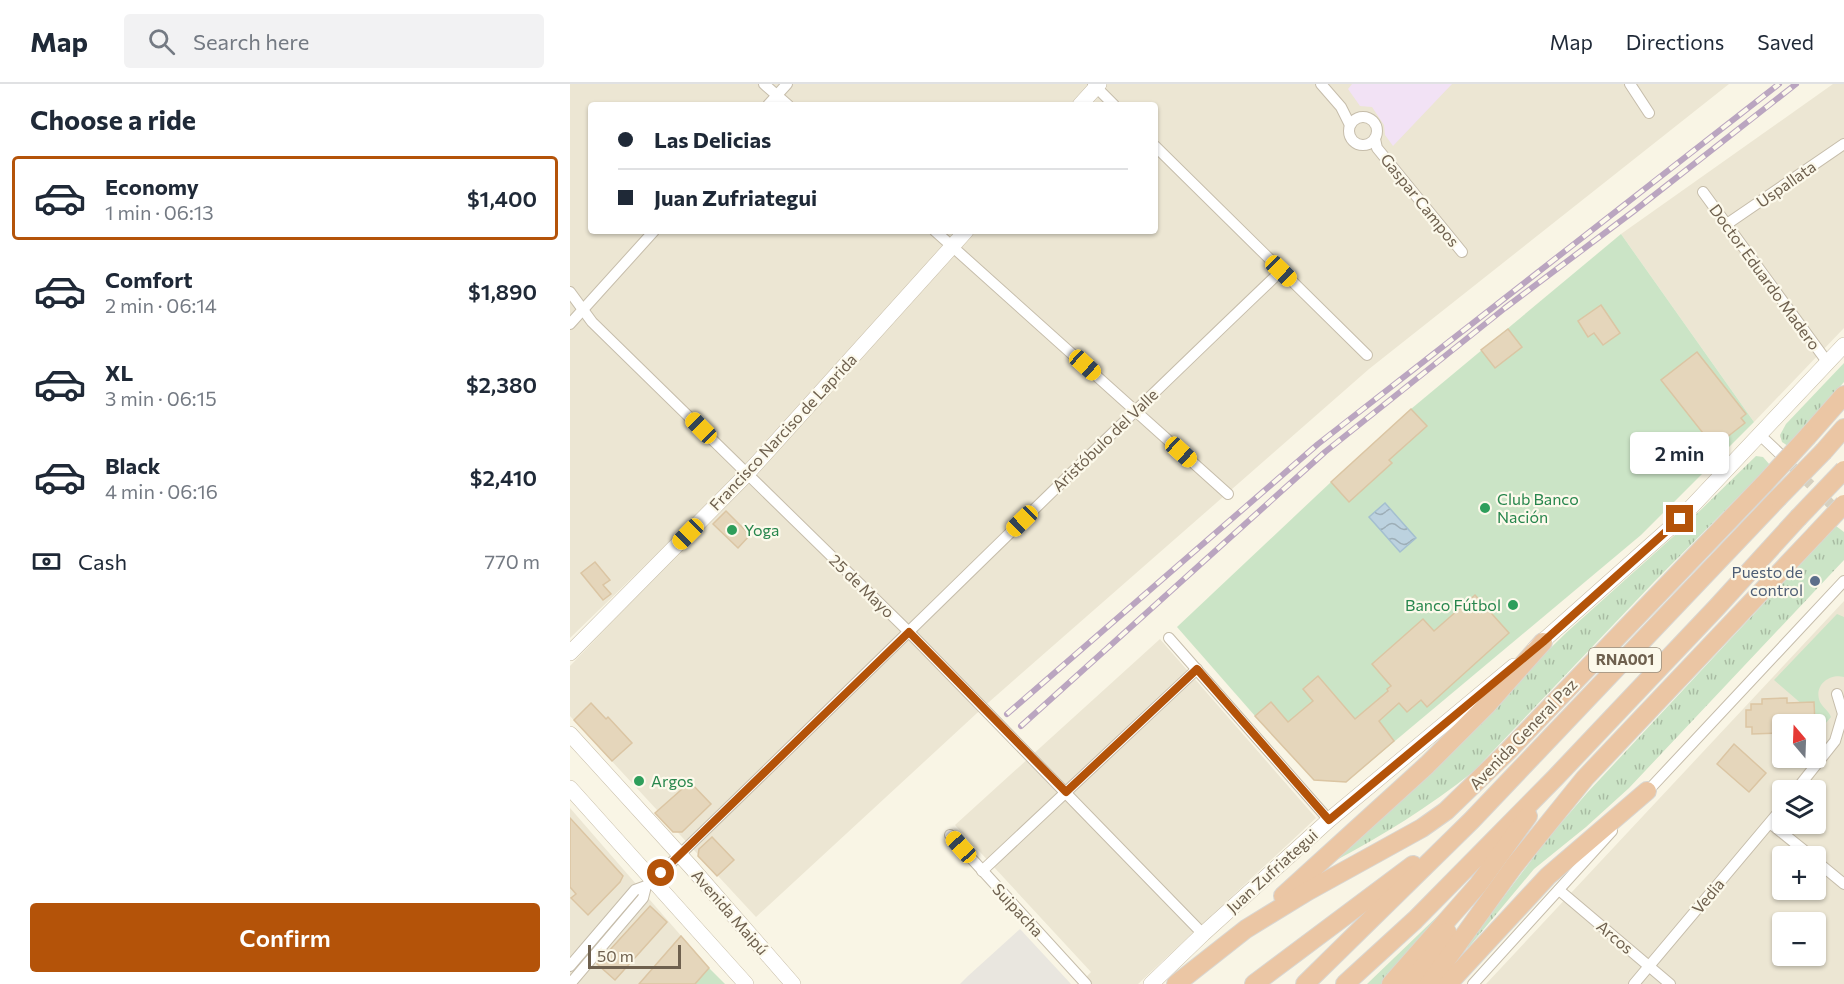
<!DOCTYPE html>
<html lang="en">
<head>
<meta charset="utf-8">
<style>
	:root { --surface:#fff; --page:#f2f2f3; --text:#1f2937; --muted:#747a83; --line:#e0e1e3; --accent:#b45309 }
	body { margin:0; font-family:Commissioner,sans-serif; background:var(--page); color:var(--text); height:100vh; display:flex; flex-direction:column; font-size:22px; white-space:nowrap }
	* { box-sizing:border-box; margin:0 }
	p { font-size:20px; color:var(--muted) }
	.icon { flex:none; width:33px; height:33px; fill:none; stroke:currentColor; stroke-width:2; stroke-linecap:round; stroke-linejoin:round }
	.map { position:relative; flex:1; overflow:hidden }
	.panel { display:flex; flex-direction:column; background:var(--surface); width:570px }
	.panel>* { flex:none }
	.hud { position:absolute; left:18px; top:18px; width:570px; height:132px; border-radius:6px; box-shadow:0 2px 4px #0004; display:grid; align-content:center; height:132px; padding:0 30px; background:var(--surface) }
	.needle { width:39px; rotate:341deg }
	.fabs { position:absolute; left:1202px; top:630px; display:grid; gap:12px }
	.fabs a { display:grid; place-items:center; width:54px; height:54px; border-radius:6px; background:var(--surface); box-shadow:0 2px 4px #0004; font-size:30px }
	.scale { position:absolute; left:18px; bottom:15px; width:93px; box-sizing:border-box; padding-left:6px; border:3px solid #6e604e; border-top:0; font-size:16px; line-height:21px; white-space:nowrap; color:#6e604e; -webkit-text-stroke:4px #fcf9eb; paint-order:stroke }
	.end { position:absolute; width:27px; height:27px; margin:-14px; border:8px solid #b45309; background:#fff; box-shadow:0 0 0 3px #fff }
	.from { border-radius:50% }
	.bubble { position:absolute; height:42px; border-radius:6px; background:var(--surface); box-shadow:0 2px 4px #0004; font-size:20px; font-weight:600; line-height:42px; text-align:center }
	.car { position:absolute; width:18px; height:36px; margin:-18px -9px; border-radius:8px; box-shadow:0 0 4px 2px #0007; background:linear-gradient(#f5c518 24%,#345 0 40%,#f5c518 0 76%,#345 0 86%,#f5c518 0) }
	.hud b { display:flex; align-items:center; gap:21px; height:57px; font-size:22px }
	.hud b+b { border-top:2px solid var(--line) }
	.hud i { width:15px; height:15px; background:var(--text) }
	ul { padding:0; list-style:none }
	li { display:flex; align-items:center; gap:18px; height:84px; margin:0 12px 9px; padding:0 18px; border:3px solid transparent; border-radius:6px }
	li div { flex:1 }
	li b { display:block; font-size:22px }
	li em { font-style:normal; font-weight:600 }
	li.active { border-color:var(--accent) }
	li>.icon { width:54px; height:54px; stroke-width:1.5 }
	h2 { padding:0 30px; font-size:27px; line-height:72px }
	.pay { display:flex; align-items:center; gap:15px; height:66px; padding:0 30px; font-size:22px }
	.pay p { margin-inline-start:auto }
	.cta { display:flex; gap:12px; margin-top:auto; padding:12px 30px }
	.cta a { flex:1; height:69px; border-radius:6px; background:var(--accent); color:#fff; font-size:24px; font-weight:600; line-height:69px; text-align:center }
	header { display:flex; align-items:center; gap:36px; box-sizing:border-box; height:84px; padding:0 30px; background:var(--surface); border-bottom:2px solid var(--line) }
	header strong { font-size:28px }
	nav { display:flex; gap:33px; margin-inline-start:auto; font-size:21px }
	.search { width:420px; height:54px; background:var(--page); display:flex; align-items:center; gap:15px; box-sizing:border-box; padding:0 21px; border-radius:6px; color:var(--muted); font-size:22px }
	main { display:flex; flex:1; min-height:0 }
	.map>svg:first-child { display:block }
	.residential { fill:#ece6d3; fill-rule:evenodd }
	.industrial { fill:#e9e6df }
	.education { fill:#f2e2f5 }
	.grass { fill:url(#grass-tufts) }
	.green { fill:#cbe4c6 }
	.water { fill:url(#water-waves); stroke:#a4bfd0; stroke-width:1.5 }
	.building { fill:#e5d6bb; stroke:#dbc5a3; stroke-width:1.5 }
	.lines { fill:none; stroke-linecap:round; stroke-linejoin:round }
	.street-tunnel { stroke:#d6d0bf; stroke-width:10; stroke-dasharray:10 5; stroke-linecap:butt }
	.street-casing { stroke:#c6bdab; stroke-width:12 }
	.secondary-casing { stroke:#c8bea9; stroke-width:16 }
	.highway-casing { stroke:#d9d6d1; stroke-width:20 }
	.street { stroke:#fff; stroke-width:10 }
	.secondary { stroke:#fff; stroke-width:15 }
	.highway { stroke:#ebc6a4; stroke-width:18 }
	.rail-casing { stroke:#baa5c0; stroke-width:6 }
	.rail { stroke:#fcf9eb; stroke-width:4; stroke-dasharray:11; stroke-linecap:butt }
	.highway-bridge-casing { stroke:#d9d6d1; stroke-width:20; stroke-linecap:butt }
	.highway-bridge { stroke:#ebc6a4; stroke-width:18 }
	.route { stroke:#b45309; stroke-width:8 }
	.leisure-dot { fill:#2e9e5b; stroke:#fcf9eb; stroke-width:2 }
	.service-dot { fill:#5c6f8a; stroke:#fcf9eb; stroke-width:2 }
	.labels { text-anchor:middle; stroke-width:4.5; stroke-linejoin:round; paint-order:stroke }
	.shield { fill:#fcf9eb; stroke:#998e7d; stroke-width:1.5 }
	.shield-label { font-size:15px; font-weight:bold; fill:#6e604e }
	.street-label { font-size:16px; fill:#6e604e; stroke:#fcf9eb }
	.leisure-label { font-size:16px; fill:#27864d; stroke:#fcf9eb; text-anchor:start }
	.service-label { font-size:16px; fill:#4e5e75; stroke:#fcf9eb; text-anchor:end }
</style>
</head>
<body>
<header>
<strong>Map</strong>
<div class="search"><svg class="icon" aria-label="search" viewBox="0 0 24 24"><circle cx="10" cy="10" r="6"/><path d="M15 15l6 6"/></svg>Search here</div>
<nav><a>Map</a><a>Directions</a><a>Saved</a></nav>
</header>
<main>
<section class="panel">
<h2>Choose a ride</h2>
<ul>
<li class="active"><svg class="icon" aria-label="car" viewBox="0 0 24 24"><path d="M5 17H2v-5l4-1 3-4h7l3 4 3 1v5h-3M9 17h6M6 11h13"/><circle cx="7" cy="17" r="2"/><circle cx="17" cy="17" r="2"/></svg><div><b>Economy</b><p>1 min · 06:13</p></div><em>$1,400</em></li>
<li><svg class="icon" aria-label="car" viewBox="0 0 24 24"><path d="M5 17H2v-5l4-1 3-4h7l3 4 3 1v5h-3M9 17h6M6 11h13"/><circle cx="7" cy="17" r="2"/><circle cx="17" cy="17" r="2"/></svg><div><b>Comfort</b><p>2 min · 06:14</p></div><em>$1,890</em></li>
<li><svg class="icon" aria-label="car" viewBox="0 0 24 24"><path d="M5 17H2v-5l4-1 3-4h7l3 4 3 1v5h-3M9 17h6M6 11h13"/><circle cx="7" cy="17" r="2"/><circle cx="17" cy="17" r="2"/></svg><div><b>XL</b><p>3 min · 06:15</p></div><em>$2,380</em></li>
<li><svg class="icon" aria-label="car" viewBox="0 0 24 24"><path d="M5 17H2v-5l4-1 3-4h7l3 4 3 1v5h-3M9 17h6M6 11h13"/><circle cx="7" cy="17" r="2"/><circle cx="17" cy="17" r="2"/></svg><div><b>Black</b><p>4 min · 06:16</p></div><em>$2,410</em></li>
</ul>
<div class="pay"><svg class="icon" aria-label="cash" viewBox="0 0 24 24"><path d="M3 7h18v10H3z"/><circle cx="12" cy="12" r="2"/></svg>Cash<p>770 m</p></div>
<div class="cta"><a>Confirm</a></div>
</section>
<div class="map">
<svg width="1274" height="900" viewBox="0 0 1274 900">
	<defs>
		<pattern id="grass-tufts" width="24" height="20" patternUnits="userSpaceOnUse" patternTransform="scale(1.5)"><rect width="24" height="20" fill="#cbe4c6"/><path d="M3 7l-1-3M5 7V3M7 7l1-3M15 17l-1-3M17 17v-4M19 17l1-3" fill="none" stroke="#a9bca3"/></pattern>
		<pattern id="water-waves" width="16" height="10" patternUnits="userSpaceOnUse" patternTransform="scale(1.5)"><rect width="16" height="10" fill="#bcd2df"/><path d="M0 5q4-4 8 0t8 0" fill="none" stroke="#9daeb7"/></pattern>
	</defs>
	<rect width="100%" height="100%" fill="#f9f5e5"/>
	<g class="residential">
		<polygon points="0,0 525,0 506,21 21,21 21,147 392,147 179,381 0,554"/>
		<polygon points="537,0 1159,0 799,285 419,618 186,833 0,632 0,582 185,388 403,147 585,147 585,21 518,21"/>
		<polygon points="1263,0 1274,0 1274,244 1184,338 1051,150"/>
		<path d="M1274,517V900H916ZM1212,640H1245V674H1212ZM1212,706H1245V740H1212ZM1212,772H1245V806H1212ZM1212,838H1245V872H1212Z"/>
		<polygon points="590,555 746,734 568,900 509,900 521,888 385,741"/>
		<polygon points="0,724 139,884 125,900 0,900"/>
	</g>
	<polygon class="industrial" points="450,845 501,900 390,900 398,892"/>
	<polygon class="education" points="782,0 882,0 823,62 815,51 814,41 802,23 790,22 778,5"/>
	<g class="grass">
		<polygon points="1274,279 1274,298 1218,362 1212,358 1210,351 1216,340"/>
		<path d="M1186,372L1193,373L1200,381L1084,498L904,687C859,723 812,752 761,779L997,548L1105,451Z"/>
		<polygon points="1266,442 1274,448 1274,476 1059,704 1016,743 964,785 898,864 896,863 978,754 1017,709"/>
		<polygon points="876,824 877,825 812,900 797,900"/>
	</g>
	<g class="green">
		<polygon points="1051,150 1184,338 1071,451 776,698 744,696 685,632 607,543 761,398 841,325"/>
		<path d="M1267,530L1274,533V593C1260,589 1243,601 1250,618C1253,624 1259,627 1261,633L1255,640L1204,596Z"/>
		<polygon points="139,884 155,900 125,900"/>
	</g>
	<polygon class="water" points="815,419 846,454 830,468 799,433"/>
	<g class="building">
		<polygon points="1031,221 1050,249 1033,261 1024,249 1018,253 1008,237"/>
		<polygon points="938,245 952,263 925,284 911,266"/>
		<polygon points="1127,268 1176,330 1171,334 1175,339 1152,357 1148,352 1140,358 1091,296"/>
		<polygon points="841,325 857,342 819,376 822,379 779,418 761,398"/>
		<polygon points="156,427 180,451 168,464 143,440"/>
		<polygon points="25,478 40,496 33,501 41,510 33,516 11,489"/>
		<polygon points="905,511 939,549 857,623 851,616 837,628 829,619 809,637 824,657 776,698 744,696 685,632 701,618 718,638 743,617 733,605 748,592 785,635 818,607 817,605 821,602 802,580 853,535 864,547"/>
		<polygon points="1217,614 1217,619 1244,618 1245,640 1212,640 1212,649 1182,650 1182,643 1176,643 1176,626 1181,626 1181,620 1192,620 1192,615"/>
		<polygon points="21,619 36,635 38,633 62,659 42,677 4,636"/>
		<polygon points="1164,660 1196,689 1179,708 1147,680"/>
		<polygon points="120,698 141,720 112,748 103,748 85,729"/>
		<polygon points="0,734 53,792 50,798 18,831 1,814 6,810 0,803"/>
		<polygon points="142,753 164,776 147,792 128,772 129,765"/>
		<polygon points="80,822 97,838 45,896 27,880"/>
		<polygon points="111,852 139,884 125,900 69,900"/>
	</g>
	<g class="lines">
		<polyline class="street-tunnel" points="1212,373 1270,429"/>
		<g class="street-casing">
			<g id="street">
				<polyline points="194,0 218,21"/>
				<polyline points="523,0 544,21"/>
				<polyline points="751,0 771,23 780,41"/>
				<polyline points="1060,0 1079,29"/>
				<polyline points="198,21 217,0"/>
				<circle cx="793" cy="47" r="14"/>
				<polyline points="805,55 807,64 892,168"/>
				<polyline points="585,62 797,271"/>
				<polyline points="1133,108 1258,279"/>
				<polyline points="1157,140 1274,60"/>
				<polyline points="365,147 658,410"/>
				<polyline points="0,208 22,238 339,548 633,850"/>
				<polyline points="0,240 84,147"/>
				<polyline points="1190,351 1210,370"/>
				<polyline points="599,554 759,736"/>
				<polyline points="1226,706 1265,657 1273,630 1267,610"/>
				<polyline points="1074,711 1274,497"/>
				<polyline points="1200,739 1241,772"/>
				<polyline points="380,751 516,900"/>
				<polyline points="1245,776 1274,800"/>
				<polyline points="412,787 627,585"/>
				<polyline points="989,806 1100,900"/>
				<path d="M0,882L65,806L76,802L98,782C303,584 505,383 711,187"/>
				<polyline points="0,900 73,814 76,802"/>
				<polyline points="903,900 1042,747"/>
				<polyline points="1064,900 1212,724"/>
			</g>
		</g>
		<g class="secondary-casing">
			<g id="secondary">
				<polyline points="510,21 529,0"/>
				<polyline points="965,564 1110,435 1274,261"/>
				<polyline points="0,569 177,390 396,147"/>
				<polyline points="0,650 121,783 223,900"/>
				<polyline points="0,704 176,900"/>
				<polyline points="581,900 633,850 759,736 944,582"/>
			</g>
		</g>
		<g class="highway-casing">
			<g id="highway">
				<polyline points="1238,352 1274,311"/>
				<polyline points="1254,367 1274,344"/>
				<polyline points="713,812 857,681 916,622 973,558"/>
				<polyline points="606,900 676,845 738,807 852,744 876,727 937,668 1194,400"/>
				<polyline points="684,900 843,781"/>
				<polyline points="735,900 902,736 1208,414"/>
				<polyline points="775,900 845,836 985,694 1147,523 1228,434"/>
				<polyline points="821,900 908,801 958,732"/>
				<polyline points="839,900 863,871 877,848"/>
				<polyline points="859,900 944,782 1015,694 1245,451"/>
				<polyline points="878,900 978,792 1077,707"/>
			</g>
		</g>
		<use href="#street" class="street"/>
		<use href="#secondary" class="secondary"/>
		<use href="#highway" class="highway"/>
		<g class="rail-casing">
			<g id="rail">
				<polyline points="437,630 748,360 1209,0"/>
				<polyline points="451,642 755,368 935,224 1064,127 1226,0"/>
			</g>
		</g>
		<use href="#rail" class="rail"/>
		<g class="highway-bridge-casing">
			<g id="highway-bridge">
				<polyline points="1194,400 1238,352"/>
				<polyline points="1208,414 1254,367"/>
				<polyline points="1228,434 1274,386"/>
				<polyline points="1245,451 1274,420"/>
			</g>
		</g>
		<use href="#highway-bridge" class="highway-bridge"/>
	</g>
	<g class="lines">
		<polyline class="route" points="91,789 339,548 496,708 627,585 759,736 973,558 1110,435"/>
	</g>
	<g class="leisure-dot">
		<circle cx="915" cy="424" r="6"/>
		<circle cx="162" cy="446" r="6"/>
		<circle cx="943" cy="521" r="6"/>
		<circle cx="69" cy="697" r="6"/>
	</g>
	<circle class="service-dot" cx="1245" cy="497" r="6"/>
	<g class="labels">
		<rect class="shield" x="1019" y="564" width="72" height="24" rx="4.5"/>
		<g class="shield-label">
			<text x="1055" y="581">RNA001</text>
		</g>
		<g class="street-label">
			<text transform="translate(1216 100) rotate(-35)" y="6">Uspallata</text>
			<text transform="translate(850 116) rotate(51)" y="6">Gaspar Campos</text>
			<text transform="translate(1195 193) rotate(54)" y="6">Doctor Eduardo Madero</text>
			<text transform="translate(213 348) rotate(-47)" y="6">Francisco Narciso de Laprida</text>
			<text transform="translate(535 356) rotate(-44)" y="6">Aristóbulo del Valle</text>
			<text transform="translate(292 502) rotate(44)" y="6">25 de Mayo</text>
			<text transform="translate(953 650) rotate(-46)" y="6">Avenida General Paz</text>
			<text transform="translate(702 787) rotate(-42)" y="6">Juan Zufriategui</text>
			<text transform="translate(1138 812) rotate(-50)" y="6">Vedia</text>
			<text transform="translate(448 826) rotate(47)" y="6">Suipacha</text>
			<text transform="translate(160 828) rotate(49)" y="6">Avenida Maipú</text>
			<text transform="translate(1045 853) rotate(40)" y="6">Arcos</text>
		</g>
		<g class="leisure-label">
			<text x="927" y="421">Club Banco<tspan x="927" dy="18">Nación</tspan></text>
			<text x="174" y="452">Yoga</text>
			<text x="931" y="527" text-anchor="end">Banco Fútbol</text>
			<text x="81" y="703">Argos</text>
		</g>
		<g class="service-label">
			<text x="1233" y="494">Puesto de<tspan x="1233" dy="18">control</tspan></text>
		</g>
	</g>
</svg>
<div class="fabs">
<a><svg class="needle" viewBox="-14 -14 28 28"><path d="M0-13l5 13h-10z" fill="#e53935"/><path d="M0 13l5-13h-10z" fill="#747a83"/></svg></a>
<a><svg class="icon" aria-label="layers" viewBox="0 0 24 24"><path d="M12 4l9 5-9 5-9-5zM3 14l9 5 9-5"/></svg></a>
<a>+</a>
<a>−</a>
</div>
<div class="scale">50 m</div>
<i class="end from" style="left:91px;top:789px"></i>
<i class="end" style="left:1110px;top:435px"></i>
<div class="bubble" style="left:1060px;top:348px;width:99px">2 min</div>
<i class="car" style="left:711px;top:187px;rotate:134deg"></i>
<i class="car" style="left:515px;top:281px;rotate:132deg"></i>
<i class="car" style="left:131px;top:344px;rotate:315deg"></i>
<i class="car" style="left:611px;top:368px;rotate:132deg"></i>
<i class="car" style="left:452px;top:437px;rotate:226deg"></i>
<i class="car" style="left:118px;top:450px;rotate:225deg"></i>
<i class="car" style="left:391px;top:763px;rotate:318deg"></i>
<div class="hud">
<b><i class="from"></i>Las Delicias</b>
<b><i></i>Juan Zufriategui</b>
</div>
</div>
</main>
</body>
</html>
